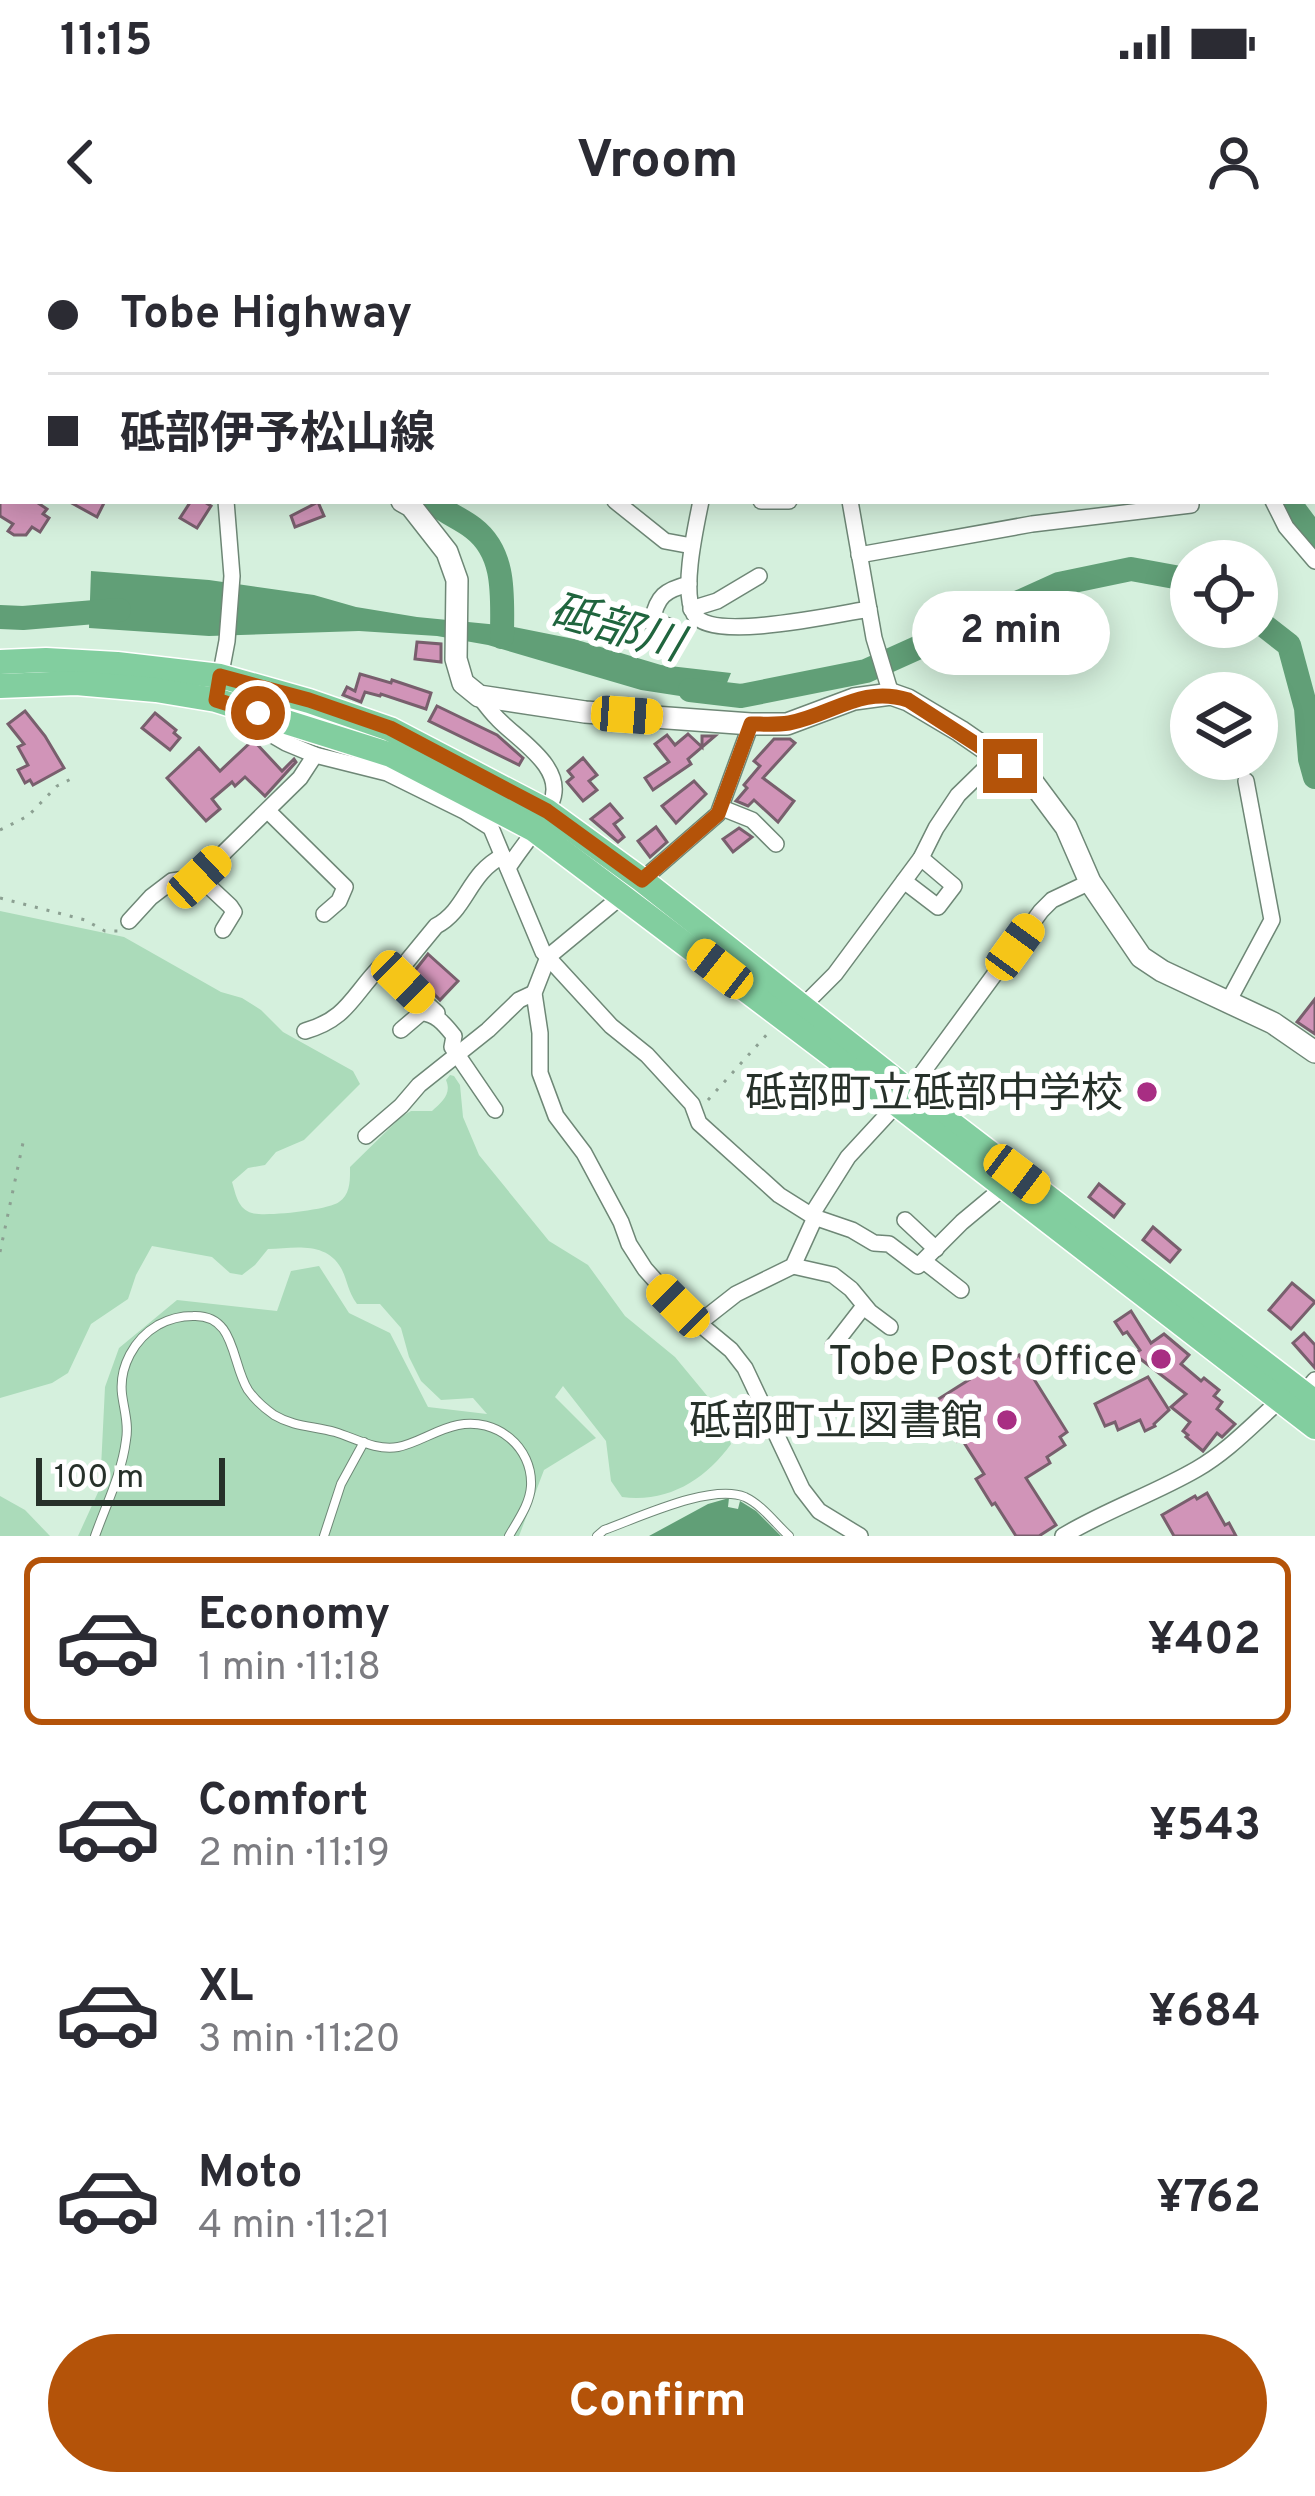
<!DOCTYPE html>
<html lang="en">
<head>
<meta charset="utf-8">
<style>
	:root { --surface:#fff; --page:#f2f2f3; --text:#2b2b33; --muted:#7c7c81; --line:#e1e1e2; --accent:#b45309 }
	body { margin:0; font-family:Overpass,"Noto Sans JP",sans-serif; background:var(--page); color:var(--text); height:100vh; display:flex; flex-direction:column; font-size:45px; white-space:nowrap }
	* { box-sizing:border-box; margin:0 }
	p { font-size:39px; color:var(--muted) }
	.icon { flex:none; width:66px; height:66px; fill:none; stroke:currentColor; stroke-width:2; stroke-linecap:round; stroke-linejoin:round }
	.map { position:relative; height:1296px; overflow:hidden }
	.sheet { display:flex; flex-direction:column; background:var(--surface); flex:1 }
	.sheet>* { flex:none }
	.guide { position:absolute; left:0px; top:0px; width:1317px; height:264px; box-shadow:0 6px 30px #0003; display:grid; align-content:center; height:264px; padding:0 48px; background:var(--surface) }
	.controls { position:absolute; left:1170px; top:300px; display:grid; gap:24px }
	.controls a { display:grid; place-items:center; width:108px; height:108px; border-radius:50%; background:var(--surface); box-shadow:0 6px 30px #0003; font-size:60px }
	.scale { position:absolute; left:36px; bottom:30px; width:189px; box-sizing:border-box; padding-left:12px; border:6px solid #27312a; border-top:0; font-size:33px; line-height:42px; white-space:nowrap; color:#27312a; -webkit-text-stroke:9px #fff; paint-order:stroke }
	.end { position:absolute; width:54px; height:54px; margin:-27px; border:15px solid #b45309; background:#fff; box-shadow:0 0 0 6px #fff }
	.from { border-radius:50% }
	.bubble { position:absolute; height:84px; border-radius:42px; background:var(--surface); box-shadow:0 6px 30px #0003; font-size:39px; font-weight:700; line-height:84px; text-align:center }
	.car { position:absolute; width:36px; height:72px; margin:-36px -18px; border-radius:15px; box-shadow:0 0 9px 3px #0007; background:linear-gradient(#f5c518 24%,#345 0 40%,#f5c518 0 76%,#345 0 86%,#f5c518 0) }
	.guide b { display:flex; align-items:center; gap:42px; height:114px; font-size:45px }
	.guide b+b { border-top:3px solid var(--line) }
	.guide i { width:30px; height:30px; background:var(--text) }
	ul { padding:21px 0 0; list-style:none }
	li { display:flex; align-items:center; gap:36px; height:168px; margin:0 24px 18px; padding:0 24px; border:6px solid transparent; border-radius:18px }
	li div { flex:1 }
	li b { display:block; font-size:45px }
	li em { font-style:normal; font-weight:700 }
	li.active { border-color:var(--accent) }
	li>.icon { width:108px; height:108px; stroke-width:1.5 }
	.action { display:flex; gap:24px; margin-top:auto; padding:24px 48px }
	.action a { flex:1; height:138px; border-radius:72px; background:var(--accent); color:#fff; font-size:48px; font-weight:700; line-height:138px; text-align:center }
	.status { display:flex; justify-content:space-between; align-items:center; height:84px; padding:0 60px; background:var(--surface); direction:ltr }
	.status svg { height:33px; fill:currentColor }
	header { display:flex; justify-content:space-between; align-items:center; height:156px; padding:0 48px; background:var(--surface); font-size:54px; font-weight:700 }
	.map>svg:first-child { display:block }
	.green { fill:#abdbba }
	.water { fill:#619f77 }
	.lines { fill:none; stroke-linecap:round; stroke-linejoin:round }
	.river { stroke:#619f77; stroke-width:24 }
	.building { fill:#d194b8; stroke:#785f6d; stroke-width:3 }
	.service-casing { stroke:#6e8776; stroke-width:10 }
	.minor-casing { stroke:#6e8776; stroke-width:18 }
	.secondary-casing { stroke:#6e8776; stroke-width:24 }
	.trunk-casing { stroke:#fff; stroke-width:27 }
	.path { stroke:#8ca092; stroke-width:3; stroke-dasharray:3 9; stroke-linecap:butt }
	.service { stroke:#fff; stroke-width:8 }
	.minor { stroke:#fff; stroke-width:15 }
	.secondary { stroke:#fff; stroke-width:21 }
	.trunk { stroke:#82ce9f; stroke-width:24 }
	.route { stroke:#b45309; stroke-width:15 }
	.poi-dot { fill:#a82e83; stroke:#fff; stroke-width:4.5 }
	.labels { text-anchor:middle; stroke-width:12; stroke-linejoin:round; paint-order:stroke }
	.poi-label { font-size:42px; fill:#27312a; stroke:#fff; text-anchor:end }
	.water-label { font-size:45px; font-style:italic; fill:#20653e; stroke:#fff }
</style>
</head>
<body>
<div class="status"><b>11:15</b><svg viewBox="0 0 49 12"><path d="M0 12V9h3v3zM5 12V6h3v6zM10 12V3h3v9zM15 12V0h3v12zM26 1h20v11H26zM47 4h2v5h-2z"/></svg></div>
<header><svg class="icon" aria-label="back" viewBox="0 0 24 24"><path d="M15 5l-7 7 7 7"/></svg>Vroom<svg class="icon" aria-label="person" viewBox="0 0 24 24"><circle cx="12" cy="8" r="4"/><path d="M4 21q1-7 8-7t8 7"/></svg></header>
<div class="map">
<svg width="1315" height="1296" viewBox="0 0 1315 1296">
	<rect width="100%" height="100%" fill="#d5f0dd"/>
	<g class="green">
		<path d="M0,671L124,697L221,752L242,758L261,770L283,792L353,831L360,844L304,900L276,912L265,925L248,928L232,942C236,955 238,969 252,973C264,977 329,970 339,962C351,954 350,939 350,927L401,877L411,871H432C442,862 452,854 446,840L450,835L454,836L460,845L463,877L479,915L549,1001L588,1025L625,1076L675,1117L718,1169L731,1204C705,1240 668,1263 622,1257L611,1241L606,1201L563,1146L555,1157L596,1198L544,1230L519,1296H78L100,1248L105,1147L119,1108L177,1060L277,1071L291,1031L319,1026L349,1073L390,1093L428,1167L487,1174L473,1158L441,1160L421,1141L409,1117L401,1088L380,1064H357C347,1050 348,1041 341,1028C326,1001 294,1008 268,1009L255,1025L242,1035L230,1033L212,1017L152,1006L136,1035L128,1059L91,1084L68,1133L52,1143L0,1158Z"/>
		<polygon points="0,1256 25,1270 50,1296 0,1296"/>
	</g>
	<g class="water">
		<polygon points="91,331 209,340 314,355 356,367 417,377 509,386 574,399 661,425 731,433 719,462 641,450 488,405 437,396 359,391 209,396 89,388"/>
		<polygon points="729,1258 728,1267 738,1269 740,1261 756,1271 781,1296 649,1296 708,1264"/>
	</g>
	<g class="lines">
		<g class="river">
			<polyline points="200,0 202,3"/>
			<polyline points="1294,3 1295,0"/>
			<path d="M432,261C445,273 460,278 473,288C507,314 502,358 502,397"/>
			<polyline points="1288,261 1315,297"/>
			<polyline points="0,377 23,378 119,370"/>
			<polyline points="1257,380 1289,405 1306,468 1310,519 1315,537"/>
			<polyline points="690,450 741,456 866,431 1059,344 1131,329 1191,340"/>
		</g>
	</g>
	<g class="building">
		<polygon points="0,261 35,261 47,269 43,274 49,278 40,292 32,287 26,295 14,295 8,291 13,284 0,276"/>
		<polygon points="68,261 105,261 97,277"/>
		<polygon points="191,261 203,261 211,266 197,288 180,278"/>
		<polygon points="318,262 324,276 295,287 291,276"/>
		<polygon points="417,402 441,404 441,422 415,419"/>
		<polygon points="360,434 391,443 392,440 431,453 426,469 381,454 380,456 365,452 361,462 343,455 347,447 355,451"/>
		<polygon points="437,466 497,495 523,518 519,525 429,481"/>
		<polygon points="25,471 45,496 64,528 33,545 30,540 25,543 18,530 28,525 18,507 24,504 8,484"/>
		<polygon points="155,473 176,490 174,493 180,498 170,510 142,488"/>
		<polygon points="688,494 702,507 702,496 715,496 688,519 691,524 653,550 645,538 669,522 655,504 667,495 675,505"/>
		<polygon points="774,499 790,499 795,503 763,538 794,561 778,582 754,560 748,566 736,561 747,548 744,545 760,526 754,521"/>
		<polygon points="253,500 282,531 294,519 296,522 265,556 245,537 235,546 232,542 212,559 220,569 206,581 167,538 199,508 220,531"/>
		<polygon points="583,518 597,535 589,541 597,550 583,561 567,542 573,537 568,531"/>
		<polygon points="694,541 706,554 676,583 662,566"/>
		<polygon points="610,564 622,578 614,584 624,597 618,602 591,579"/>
		<polygon points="656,587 667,602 650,617 638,601"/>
		<polygon points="739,588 752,597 733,612 723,599"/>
		<polygon points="428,714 458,741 440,760 413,733"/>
		<polygon points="1315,759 1315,794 1297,782"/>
		<polygon points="1099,944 1124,964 1114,977 1089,957"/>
		<polygon points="1153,987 1180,1010 1170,1022 1143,1000"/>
		<polygon points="1292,1043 1315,1062 1291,1089 1269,1070"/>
		<polygon points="1131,1071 1151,1103 1164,1094 1189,1115 1181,1124 1201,1141 1204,1138 1219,1150 1214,1156 1222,1162 1217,1169 1235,1184 1222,1197 1217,1193 1203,1211 1186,1197 1188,1195 1183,1191 1190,1182 1171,1167 1186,1154 1134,1114 1140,1110 1127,1092 1123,1094 1115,1082"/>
		<polygon points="1304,1093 1315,1105 1315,1128 1293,1103"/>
		<polygon points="1019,1115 1067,1192 1060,1197 1065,1205 1047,1217 1050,1223 1026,1238 1056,1285 1039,1296 1016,1296 995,1263 992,1265 976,1239 984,1234 961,1198 957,1201 937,1170 941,1167 937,1160 997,1122 1000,1127"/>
		<polygon points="1148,1137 1169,1170 1154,1184 1155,1186 1145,1191 1140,1180 1118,1190 1115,1182 1105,1186 1095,1164"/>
		<polygon points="1207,1253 1225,1285 1229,1283 1236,1296 1174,1296 1162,1275 1195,1256 1197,1259"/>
	</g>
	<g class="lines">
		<g class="service-casing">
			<g id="service">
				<path d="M95,1296C106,1265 122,1233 126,1200C129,1184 124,1170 122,1154C119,1127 134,1099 158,1085C169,1079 181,1076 193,1076C236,1074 231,1123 248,1150C255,1160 264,1168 274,1175C294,1187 314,1186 335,1192C355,1198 376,1211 398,1207C418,1203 437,1189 458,1185C496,1177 533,1207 531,1246C530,1264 518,1280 509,1296"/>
				<polyline points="324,1296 341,1244 364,1202"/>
				<path d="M597,1296L604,1290C638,1278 711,1243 745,1257C762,1265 775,1283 789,1296"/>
			</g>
		</g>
		<g class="minor-casing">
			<g id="minor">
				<polyline points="689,0 692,3"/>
				<polyline points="955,0 956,3"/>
				<polyline points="996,0 999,3"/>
				<polyline points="1111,0 1111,3"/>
				<polyline points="458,3 459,0"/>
				<polyline points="1175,3 1191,0"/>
				<polyline points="1314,43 1315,41"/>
				<polyline points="1314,59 1315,60"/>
				<polyline points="1314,121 1315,122"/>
				<polyline points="0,183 3,184"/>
				<polyline points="1314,204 1315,205"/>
				<polyline points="615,261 665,301 692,306"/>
				<path d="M701,261C696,286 681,351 694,374C711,403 838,374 869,369"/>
				<polyline points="761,261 789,261"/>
				<polyline points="850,261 874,398 891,454"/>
				<polyline points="1273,261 1286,287 1315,321"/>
				<polyline points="859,315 1032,284 1191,265"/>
				<polyline points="569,368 652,381 672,387"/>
				<polyline points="691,369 717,361 759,336"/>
				<path d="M652,381C657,356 665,350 689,344"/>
				<polyline points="219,443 227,401 232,336 226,261"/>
				<path d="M479,456C485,464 491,472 498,479C518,500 567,528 551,563C541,586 521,607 508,628"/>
				<polyline points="236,474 286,503 315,515 387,533 464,571 491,588 543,712 611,786 647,815 692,864 699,883 779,955 814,977 852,990 874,1003 889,1004 918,1026 962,982 1004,947"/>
				<polyline points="722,568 752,580 776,604"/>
				<polyline points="268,571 345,647 339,661 324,674"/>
				<polyline points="199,637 230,666 234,672 223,690"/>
				<polyline points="642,640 718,574 751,484"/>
				<polyline points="904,641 938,667 954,646 921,618"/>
				<polyline points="623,655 548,717 534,753 540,793 540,833 556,876 584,913 621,982 629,1004 645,1029 678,1066 731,1110 745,1128 802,1249 819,1271 860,1296"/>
				<polyline points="129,681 151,657 172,641 199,637 300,538 315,515"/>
				<polyline points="399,731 403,742 437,773"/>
				<polyline points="1228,762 1272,680 1246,541"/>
				<polyline points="802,767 835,734 921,618 936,588 958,555 997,517"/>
				<path d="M401,790L421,773C436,773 445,785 454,796L452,807L495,870"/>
				<path d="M305,791C347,779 352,756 380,727L387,724L399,731L436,686C467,670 468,633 503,616"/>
				<polyline points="366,896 401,866 419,845 488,790 519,760 534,753"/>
				<polyline points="905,980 936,1009"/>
				<polyline points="925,1022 961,1050"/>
				<polyline points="793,1026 833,1035 851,1049 870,1072 890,1087"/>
				<polyline points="699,1083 736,1054 793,1026 813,982 814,971 848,917 909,851 1041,671 1052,660 1090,642"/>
				<polyline points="833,1106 864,1066"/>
				<path d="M1063,1296C1106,1270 1154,1254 1197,1229C1228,1211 1251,1186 1277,1163C1291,1151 1298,1161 1315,1140"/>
			</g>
		</g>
		<g class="secondary-casing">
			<g id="secondary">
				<polyline points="6,0 9,3"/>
				<polyline points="402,261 411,266 447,312 457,340 456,419 463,443 479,456 585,472 751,484 787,484 854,459 891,454 908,460 960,491 1031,540 1066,587 1090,642 1141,717 1162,731 1273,783 1315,812"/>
			</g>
		</g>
		<g class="trunk-casing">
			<g id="trunk">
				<polyline points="0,422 46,420 117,424 220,436 309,461 390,489 547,571 642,640 909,851 1315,1162"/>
				<polyline points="0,446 76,443 156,450 216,460 391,515 533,589 898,865 1315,1187"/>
			</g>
		</g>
		<g class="path">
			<polyline points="0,590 28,576 57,546 71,539"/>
			<polyline points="0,658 85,680 105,691 119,691"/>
			<polyline points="708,860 770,791"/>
			<polyline points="0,1012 24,898"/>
		</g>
		<use href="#service" class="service"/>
		<use href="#minor" class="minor"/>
		<use href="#secondary" class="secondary"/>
		<use href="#trunk" class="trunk"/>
	</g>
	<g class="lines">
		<path class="route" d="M258,473L216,460L220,436L309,460L390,488L547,571L642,640L718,574L751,484C763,484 777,485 789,483C832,475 862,445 908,460L1010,526"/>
	</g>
	<g class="poi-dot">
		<circle cx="1147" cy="852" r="12"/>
		<circle cx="1161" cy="1119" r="12"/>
		<circle cx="1007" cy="1180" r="12"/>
	</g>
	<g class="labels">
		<g class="poi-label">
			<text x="1123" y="867">砥部町立砥部中学校</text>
			<text x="1137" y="1134">Tobe Post Office</text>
			<text x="983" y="1195">砥部町立図書館</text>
		</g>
		<g class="water-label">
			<text transform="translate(617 386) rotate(16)" y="16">砥部川</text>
		</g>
	</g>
</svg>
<div class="controls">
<a><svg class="icon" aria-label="locate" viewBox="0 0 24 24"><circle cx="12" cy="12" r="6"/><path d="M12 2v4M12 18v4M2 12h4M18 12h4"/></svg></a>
<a><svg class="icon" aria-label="layers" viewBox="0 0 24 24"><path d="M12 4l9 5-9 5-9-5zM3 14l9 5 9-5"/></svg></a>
</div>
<div class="scale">100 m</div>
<i class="end from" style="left:258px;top:473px"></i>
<i class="end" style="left:1010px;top:526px"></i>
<div class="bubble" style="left:912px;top:351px;width:198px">2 min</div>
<i class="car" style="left:627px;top:475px;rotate:94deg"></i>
<i class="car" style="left:199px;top:637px;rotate:47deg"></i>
<i class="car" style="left:1015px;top:707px;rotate:36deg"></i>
<i class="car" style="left:720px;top:729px;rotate:308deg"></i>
<i class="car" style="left:403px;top:742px;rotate:134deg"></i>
<i class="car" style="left:1017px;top:934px;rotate:127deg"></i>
<i class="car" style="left:678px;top:1066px;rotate:315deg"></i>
<div class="guide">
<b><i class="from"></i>Tobe Highway</b>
<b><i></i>砥部伊予松山線</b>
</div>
</div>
<section class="sheet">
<ul>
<li class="active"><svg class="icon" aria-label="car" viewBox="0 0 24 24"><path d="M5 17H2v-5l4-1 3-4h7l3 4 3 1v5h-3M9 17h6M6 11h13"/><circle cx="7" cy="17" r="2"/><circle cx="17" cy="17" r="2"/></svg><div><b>Economy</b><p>1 min · 11:18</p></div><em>¥402</em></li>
<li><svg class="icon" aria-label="car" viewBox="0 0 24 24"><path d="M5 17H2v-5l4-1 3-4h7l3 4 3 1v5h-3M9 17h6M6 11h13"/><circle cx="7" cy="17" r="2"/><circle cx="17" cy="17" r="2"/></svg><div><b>Comfort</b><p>2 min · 11:19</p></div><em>¥543</em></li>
<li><svg class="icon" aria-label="car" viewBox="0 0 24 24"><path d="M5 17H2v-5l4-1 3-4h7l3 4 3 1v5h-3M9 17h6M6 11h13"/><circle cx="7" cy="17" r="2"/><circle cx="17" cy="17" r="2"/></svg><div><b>XL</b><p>3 min · 11:20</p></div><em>¥684</em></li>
<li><svg class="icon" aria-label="car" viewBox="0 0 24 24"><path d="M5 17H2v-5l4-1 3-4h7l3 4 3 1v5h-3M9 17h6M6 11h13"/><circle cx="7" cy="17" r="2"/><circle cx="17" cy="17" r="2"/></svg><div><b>Moto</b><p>4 min · 11:21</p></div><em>¥762</em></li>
</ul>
<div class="action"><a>Confirm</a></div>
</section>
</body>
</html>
